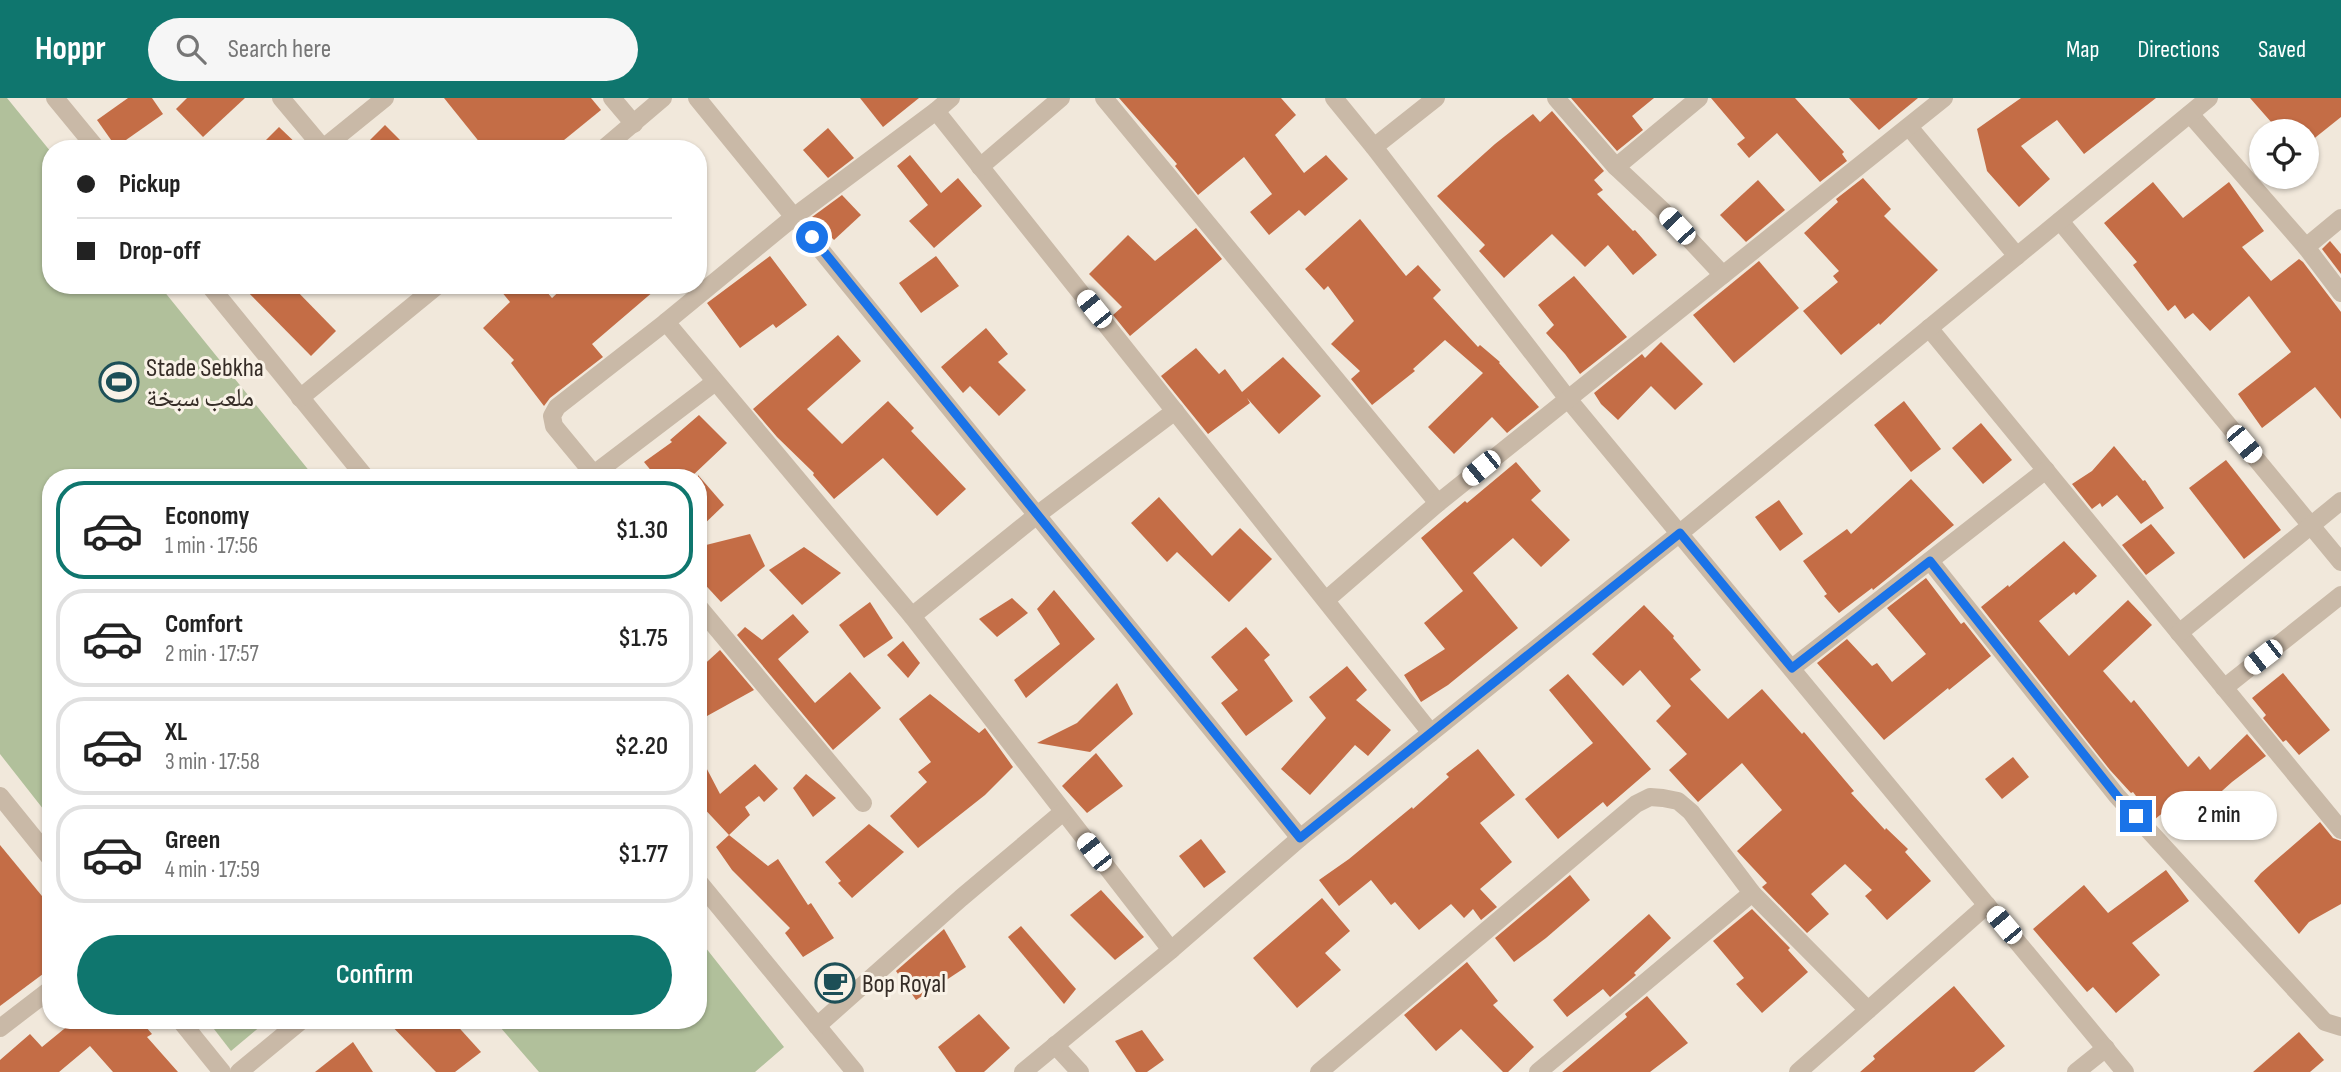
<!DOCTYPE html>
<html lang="en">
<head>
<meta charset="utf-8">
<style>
	:root { --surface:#fff; --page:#f6f6f6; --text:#222; --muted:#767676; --line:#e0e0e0; --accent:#0f766e }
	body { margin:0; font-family:"Sofia Sans Condensed","Noto Naskh Arabic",sans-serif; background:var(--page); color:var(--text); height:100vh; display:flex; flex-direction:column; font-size:26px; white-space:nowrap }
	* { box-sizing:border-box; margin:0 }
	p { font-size:23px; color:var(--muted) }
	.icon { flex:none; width:38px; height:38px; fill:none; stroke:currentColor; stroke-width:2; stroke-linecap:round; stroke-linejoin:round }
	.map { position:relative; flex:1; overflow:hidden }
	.side { position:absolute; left:42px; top:371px; width:665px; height:560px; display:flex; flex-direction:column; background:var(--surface); border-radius:28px; box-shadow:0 2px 5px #0004 }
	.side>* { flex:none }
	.banner { position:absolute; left:42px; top:42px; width:665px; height:154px; border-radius:28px; box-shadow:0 2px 5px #0004; display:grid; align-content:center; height:154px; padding:0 35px; background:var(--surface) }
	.tools { position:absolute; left:2249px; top:21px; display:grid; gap:14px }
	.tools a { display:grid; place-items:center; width:70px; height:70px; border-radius:50%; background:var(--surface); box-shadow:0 2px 5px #0004; font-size:35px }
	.end { position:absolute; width:32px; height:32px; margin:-16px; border:9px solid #1a73e8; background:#fff; box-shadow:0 0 0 4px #fff }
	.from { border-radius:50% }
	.bubble { position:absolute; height:49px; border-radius:24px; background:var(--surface); box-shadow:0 2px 5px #0004; font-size:23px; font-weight:600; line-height:49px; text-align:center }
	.car { position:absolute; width:21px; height:42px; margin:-21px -10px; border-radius:9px; box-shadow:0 0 5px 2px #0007; background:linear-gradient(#fff 24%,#345 0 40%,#fff 0 76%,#345 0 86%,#fff 0) }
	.banner b { display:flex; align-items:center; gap:24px; height:66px; font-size:26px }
	.banner b+b { border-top:2px solid var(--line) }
	.banner i { width:18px; height:18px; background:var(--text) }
	ul { padding:12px 0 0; list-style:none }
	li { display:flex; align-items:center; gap:21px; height:98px; margin:0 14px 10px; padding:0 21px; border:4px solid var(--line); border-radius:28px }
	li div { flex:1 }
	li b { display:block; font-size:26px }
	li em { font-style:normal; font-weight:600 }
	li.on { border-color:var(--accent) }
	li>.icon { width:63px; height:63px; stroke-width:1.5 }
	.cta { display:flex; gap:14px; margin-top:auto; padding:14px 35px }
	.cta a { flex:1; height:80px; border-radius:42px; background:var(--accent); color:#fff; font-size:28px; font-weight:600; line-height:80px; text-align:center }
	header { display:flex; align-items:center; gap:42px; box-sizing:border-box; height:98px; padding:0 35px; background:var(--accent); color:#fff }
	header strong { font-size:33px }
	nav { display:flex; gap:38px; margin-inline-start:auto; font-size:24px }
	.search { width:490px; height:63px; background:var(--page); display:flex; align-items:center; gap:18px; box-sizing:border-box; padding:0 24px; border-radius:38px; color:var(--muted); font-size:26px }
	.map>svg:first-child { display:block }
	.green { fill:#b1c09b }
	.building { fill:#c46d46 }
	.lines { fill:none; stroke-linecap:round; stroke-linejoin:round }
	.minor { stroke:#c9b9a7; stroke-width:18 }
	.route { stroke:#1a73e8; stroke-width:9 }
	.labels { text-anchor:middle; stroke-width:6; stroke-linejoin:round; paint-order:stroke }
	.poi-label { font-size:26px; fill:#362d27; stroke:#f9f2e7; text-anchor:start }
</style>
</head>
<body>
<header>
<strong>Hoppr</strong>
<div class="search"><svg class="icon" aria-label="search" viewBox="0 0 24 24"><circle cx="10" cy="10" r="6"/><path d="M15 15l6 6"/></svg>Search here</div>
<nav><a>Map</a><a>Directions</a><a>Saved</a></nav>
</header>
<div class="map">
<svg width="2341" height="974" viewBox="0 0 2341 974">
	<rect width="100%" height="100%" fill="#f1e8db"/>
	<g class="green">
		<polygon points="0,0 7,0 51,54 51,187 159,187 315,380 51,380 51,721 0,656"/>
		<polygon points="698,840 784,949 755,974 539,974 494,922 698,922"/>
		<polygon points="207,922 268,922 231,953"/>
	</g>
	<g class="building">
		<polygon points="128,0 152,0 163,16 116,49 97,22"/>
		<polygon points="187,0 245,0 203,39 176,11"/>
		<polygon points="444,0 591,0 601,12 553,51 485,51"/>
		<polygon points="860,0 919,0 883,29"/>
		<polygon points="1119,0 1281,0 1296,17 1275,37 1304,75 1326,57 1348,81 1305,118 1299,112 1269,137 1250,114 1272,96 1244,59 1198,97 1175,68 1177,66"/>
		<polygon points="1571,0 1654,0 1632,18 1643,32 1617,53"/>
		<polygon points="1711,0 1795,0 1844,54 1842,56 1847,63 1820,84 1777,35 1749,60 1737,46 1745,40"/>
		<polygon points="1849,0 1918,0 1879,32"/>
		<polygon points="2021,0 2156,0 2084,56 2057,22 2021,48 2050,81 2019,109 1987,73 1977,31"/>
		<polygon points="2250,0 2341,0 2341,19 2306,47 2306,33 2279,33"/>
		<polygon points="1552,13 1604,73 1594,82 1603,92 1597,96 1633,133 1635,132 1657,157 1633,177 1608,147 1585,169 1552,136 1504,180 1479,153 1485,147 1437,98 1495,46 1533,16 1540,24"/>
		<polygon points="385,27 409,51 361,51"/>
		<polygon points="279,29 302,51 257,51"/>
		<polygon points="828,30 854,60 828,80 803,52"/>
		<polygon points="910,57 941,95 958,80 982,108 934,150 909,123 928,107 897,68"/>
		<polygon points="1863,80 1891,111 1884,118 1938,172 1880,227 1879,225 1841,257 1803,213 1838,184 1833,178 1839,173 1804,135 1838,104 1836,101"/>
		<polygon points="1758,82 1785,112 1746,144 1720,117"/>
		<polygon points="2153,84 2183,120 2229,84 2264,133 2242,149 2271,183 2299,161 2303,164 2341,214 2341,321 2315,289 2262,330 2238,296 2291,254 2249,198 2210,233 2193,215 2185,221 2175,207 2168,213 2133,167 2137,164 2104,125"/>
		<polygon points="842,97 861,117 834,142 812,119"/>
		<polygon points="1360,121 1406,178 1418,167 1441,192 1433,200 1478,249 1480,247 1500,264 1499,265 1539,309 1507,335 1492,319 1454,356 1428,329 1483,275 1445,242 1413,271 1415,273 1372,307 1351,281 1360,273 1331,246 1354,223 1328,188 1324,192 1305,171"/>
		<polygon points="1196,130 1222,161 1130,238 1113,217 1122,209 1089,176 1128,137 1155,163"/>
		<polygon points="2330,143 2341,156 2341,176 2322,151"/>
		<polygon points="770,158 807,207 776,230 773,226 740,250 707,205"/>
		<polygon points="936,158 959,188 921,215 899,185"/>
		<polygon points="1759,163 1799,210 1734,265 1693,217"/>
		<polygon points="1574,178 1627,239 1580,276 1565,256 1546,235 1554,227 1538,207"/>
		<polygon points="241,187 291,187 336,233 311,258"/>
		<polygon points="496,187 541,187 552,200 566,187 661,187 592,246 603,259 550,300 544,308 511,265 514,262 483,230 510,204"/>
		<polygon points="986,230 1008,256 998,264 1026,292 999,318 970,288 963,295 941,269"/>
		<polygon points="838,237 861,263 807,311 842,346 888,303 914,330 911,333 966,391 937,418 883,360 834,401 813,377 814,375 777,339 753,311"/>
		<polygon points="1661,244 1703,286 1675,312 1651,288 1618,322 1601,306 1594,295 1642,256 1645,260"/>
		<polygon points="1196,250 1219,276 1225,271 1242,294 1283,259 1321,298 1279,336 1247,300 1250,305 1208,336 1161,278"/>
		<polygon points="1904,303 1941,351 1911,374 1874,327"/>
		<polygon points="699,317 727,345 690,380 657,380 644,364 672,344 670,342"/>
		<polygon points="1981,325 2012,362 1983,386 1952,350"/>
		<polygon points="2114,348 2143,383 2145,382 2164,410 2141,426 2117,397 2102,409 2100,405 2092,411 2072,386 2092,373"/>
		<polygon points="2226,362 2281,432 2244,461 2189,390"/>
		<polygon points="1516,364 1541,393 1531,402 1570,442 1541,469 1513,440 1473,475 1518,530 1448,587 1421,604 1404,577 1445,551 1424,525 1463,493 1421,440 1465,403 1467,405"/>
		<polygon points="698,377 724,407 698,432"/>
		<polygon points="1911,381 1954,427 1873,492 1872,490 1839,515 1824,498 1827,496 1803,463 1847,431 1851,436"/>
		<polygon points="1159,399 1212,458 1240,430 1272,461 1229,504 1177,454 1167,464 1131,425"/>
		<polygon points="1779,402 1803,436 1780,453 1755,419"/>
		<polygon points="2151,426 2175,455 2146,477 2122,447"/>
		<polygon points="750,436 765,468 721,504 698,479 698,449"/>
		<polygon points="2064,443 2097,478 2076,497 2074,494 2039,523 2069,558 2128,502 2152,527 2103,573 2131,605 2134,602 2188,669 2199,658 2210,672 2247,636 2266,658 2232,684 2185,726 2171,708 2154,722 2133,694 2131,695 2110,672 1981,509 2008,487 2009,489"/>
		<polygon points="804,449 841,475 802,507 769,472"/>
		<polygon points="1926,480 1961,526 1964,524 1991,558 1949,592 1948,590 1884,642 1817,565 1847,541 1872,568 1877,565 1892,584 1926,556 1887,510"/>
		<polygon points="1054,492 1095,541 1026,600 1014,582 1060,546 1037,511"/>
		<polygon points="1012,500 1028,515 997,539 979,521"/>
		<polygon points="870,504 893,540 864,560 839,527"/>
		<polygon points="1644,507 1674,538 1673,540 1701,572 1690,581 1728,621 1762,591 1802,636 1804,634 1854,693 1851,695 1885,732 1886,730 1908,751 1905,754 1931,783 1887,822 1865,798 1872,792 1845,766 1811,796 1829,816 1807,835 1762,789 1767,785 1737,753 1782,712 1742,665 1698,704 1669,672 1687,656 1656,623 1671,608 1640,572 1623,588 1592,556"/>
		<polygon points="793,516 809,534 778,561 815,605 850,574 881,610 833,652 737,537 745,529 762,542"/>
		<polygon points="1246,529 1270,557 1264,562 1293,603 1246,638 1221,605 1238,592 1211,559"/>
		<polygon points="903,543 920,565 908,580 887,557"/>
		<polygon points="720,552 754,592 698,623 698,572"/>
		<polygon points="1347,568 1367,592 1356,602 1391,632 1368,658 1355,647 1310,697 1281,671 1326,620 1309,599"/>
		<polygon points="2283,575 2330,632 2299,657 2286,642 2283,644 2263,620 2266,617 2252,600"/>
		<polygon points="1568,576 1651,671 1607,709 1603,704 1558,741 1525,701 1593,645 1549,592"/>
		<polygon points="1117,585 1133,616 1090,654 1037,645 1077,625"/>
		<polygon points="930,596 979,635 985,630 1013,669 985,697 918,750 890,718 927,684 918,674 931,664 899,621"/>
		<polygon points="1478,651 1515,697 1480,725 1512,764 1480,791 1497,809 1481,822 1473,811 1464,820 1451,806 1419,832 1395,804 1391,807 1371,782 1339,808 1319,782 1349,761 1412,709 1413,711 1449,679 1446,676"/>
		<polygon points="698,654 720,696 755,666 778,691 764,704 759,698 745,709 750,717 729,737 698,704"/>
		<polygon points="1096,655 1123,688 1087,715 1062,688"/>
		<polygon points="2013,659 2029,679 2002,701 1985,681"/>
		<polygon points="806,676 836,700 813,719 793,690"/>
		<polygon points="2320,724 2333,740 2341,743 2341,806 2309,824 2299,836 2254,783 2261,775"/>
		<polygon points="869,726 904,754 852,800 838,785 841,783 825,764"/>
		<polygon points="729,737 768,768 778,761 808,807 811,805 834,840 803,859 785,835 790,830 732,772 716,749"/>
		<polygon points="1201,741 1226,774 1204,790 1179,758"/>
		<polygon points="0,747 51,809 51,870 0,908"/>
		<polygon points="2166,772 2189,803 2132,845 2160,877 2116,915 2093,889 2087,894 2033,831 2084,787 2108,815"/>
		<polygon points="1570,777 1590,802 1546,840 1514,864 1495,840"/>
		<polygon points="1101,792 1144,839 1115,862 1070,817"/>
		<polygon points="1322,800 1350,833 1325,855 1341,872 1297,910 1253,860"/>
		<polygon points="1752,811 1790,850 1788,852 1808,874 1762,915 1736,886 1744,880 1713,843"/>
		<polygon points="1649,816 1671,840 1634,875 1636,877 1610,899 1603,891 1567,919 1553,902"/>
		<polygon points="1021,828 1076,891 1064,906 1008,839"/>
		<polygon points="944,831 966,869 916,902 896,873"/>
		<polygon points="1467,864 1498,903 1493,907 1534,949 1508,974 1503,974 1461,931 1436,953 1404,917"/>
		<polygon points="1954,888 2005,948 1974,974 1860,974 1875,961 1873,958"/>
		<polygon points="1647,898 1688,945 1650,974 1562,974 1627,919 1625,916"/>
		<polygon points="979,916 1010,950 984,974 956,974 938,949"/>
		<polygon points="75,922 140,922 152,936 147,939 178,974 113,974 90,948 59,974 0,974 0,962 30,936 42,949"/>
		<polygon points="386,922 452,922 481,954 455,974 436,974"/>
		<polygon points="1142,932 1164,962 1147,974 1136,974 1115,943"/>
		<polygon points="2299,934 2324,962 2310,974 2253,974"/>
		<polygon points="353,944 373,974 315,974"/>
	</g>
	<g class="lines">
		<g class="minor">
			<polyline points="55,0 97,51"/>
			<polyline points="281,0 323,50"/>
			<polyline points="612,0 634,26"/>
			<polyline points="697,0 1300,740"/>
			<polyline points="1104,0 1438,405"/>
			<polyline points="1334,0 1374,49 1568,301 2125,974"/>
			<polyline points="1556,0 1616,69 1662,112 1723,177"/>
			<polyline points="936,13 1431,635"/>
			<polyline points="2190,16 2306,149 2341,195"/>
			<polyline points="1909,29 2017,158"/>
			<polyline points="1374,49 1436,0"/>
			<polyline points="322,51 385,0"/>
			<polyline points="603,51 663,0"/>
			<polyline points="980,69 1061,0"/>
			<polyline points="1616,69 1699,0"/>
			<polyline points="2060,123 2341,464"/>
			<polyline points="2306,149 2341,120"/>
			<polyline points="209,187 366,380"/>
			<polyline points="666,224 912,518 1171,852"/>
			<polyline points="1929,230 2341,732"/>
			<polyline points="300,300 438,187"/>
			<polyline points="594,376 715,284"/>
			<polyline points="597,380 554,328 552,318 557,309 666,224 795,118 936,13 951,0"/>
			<polyline points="1930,463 2117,698 2325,924 2341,929"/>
			<polyline points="1326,502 1438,405 1944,0"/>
			<polyline points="698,508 863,705"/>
			<polyline points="912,518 1037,417 1175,313"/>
			<polyline points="2179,535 2341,403"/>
			<polyline points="1792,570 2046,372"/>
			<polyline points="2224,590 2341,497"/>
			<polyline points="0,698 51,761"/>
			<polyline points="698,783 855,974"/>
			<polyline points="180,922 222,974"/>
			<polyline points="817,928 961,800 1063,714"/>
			<polyline points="0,930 51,891"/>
			<polyline points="1055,947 1080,974"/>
			<polyline points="239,974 302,922"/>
			<polyline points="1023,974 1171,852 1300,740 1680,435 2209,0"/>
			<polyline points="1319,974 1636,706 1650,699 1663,700 1678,703 1691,714 1752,795 1868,912"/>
			<polyline points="1538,974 1752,795"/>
			<polyline points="1798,974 1987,807"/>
			<polyline points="2076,974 2106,950"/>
		</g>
	</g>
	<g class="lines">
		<polyline class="route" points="812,139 1300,740 1680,435 1792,570 1930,463 2117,698 2136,718"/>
	</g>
	<defs>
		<g id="stadium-ring" transform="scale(2.0125)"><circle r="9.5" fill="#f9f2e7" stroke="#1d4f57" stroke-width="1.5"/><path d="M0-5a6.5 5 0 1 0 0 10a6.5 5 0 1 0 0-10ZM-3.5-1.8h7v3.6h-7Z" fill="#1d4f57"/></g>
		<g id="cafe-ring" transform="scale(2.0125)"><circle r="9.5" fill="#f9f2e7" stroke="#1d4f57" stroke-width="1.5"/><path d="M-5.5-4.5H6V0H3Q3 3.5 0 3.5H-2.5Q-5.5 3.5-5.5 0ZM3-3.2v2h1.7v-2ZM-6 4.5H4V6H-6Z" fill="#1d4f57"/></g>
	</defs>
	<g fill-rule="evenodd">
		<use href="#stadium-ring" x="119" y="284"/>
		<use href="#cafe-ring" x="835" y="885"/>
	</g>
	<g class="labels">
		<g class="poi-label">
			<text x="146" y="278">Stade Sebkha<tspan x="146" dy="30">ملعب سبخة</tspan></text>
			<text x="862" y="894">Bop Royal</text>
		</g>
	</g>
</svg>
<div class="tools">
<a><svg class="icon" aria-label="locate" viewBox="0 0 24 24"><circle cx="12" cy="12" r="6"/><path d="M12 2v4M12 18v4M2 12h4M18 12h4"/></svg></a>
</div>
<i class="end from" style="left:812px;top:139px"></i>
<i class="end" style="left:2136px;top:718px"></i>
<div class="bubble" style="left:2161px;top:693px;width:116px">2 min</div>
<i class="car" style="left:1677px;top:128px;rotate:317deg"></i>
<i class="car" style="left:1094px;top:211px;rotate:321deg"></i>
<i class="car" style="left:2244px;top:346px;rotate:140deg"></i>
<i class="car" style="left:1481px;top:370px;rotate:231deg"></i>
<i class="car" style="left:2263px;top:559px;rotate:232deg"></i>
<i class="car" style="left:1094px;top:754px;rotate:322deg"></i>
<i class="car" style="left:2004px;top:827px;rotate:320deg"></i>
<div class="banner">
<b><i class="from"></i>Pickup</b>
<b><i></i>Drop-off</b>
</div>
<section class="side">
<ul>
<li class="on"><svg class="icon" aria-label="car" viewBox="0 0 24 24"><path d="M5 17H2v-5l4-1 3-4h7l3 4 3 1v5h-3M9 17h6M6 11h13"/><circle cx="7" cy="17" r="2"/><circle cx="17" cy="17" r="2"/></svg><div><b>Economy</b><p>1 min · 17:56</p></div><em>$1.30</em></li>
<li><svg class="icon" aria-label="car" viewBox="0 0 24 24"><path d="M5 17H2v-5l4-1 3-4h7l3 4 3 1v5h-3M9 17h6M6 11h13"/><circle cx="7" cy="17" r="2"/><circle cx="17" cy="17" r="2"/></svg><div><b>Comfort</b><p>2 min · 17:57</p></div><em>$1.75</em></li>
<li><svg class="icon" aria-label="car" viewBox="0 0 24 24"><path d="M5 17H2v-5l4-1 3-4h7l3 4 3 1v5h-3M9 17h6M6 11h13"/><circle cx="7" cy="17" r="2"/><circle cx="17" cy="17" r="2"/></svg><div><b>XL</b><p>3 min · 17:58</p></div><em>$2.20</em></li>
<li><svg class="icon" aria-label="car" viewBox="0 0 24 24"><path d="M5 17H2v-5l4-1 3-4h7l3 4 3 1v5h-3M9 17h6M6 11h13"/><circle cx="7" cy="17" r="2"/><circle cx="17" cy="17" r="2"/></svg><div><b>Green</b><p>4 min · 17:59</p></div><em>$1.77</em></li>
</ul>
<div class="cta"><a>Confirm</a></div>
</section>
</div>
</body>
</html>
